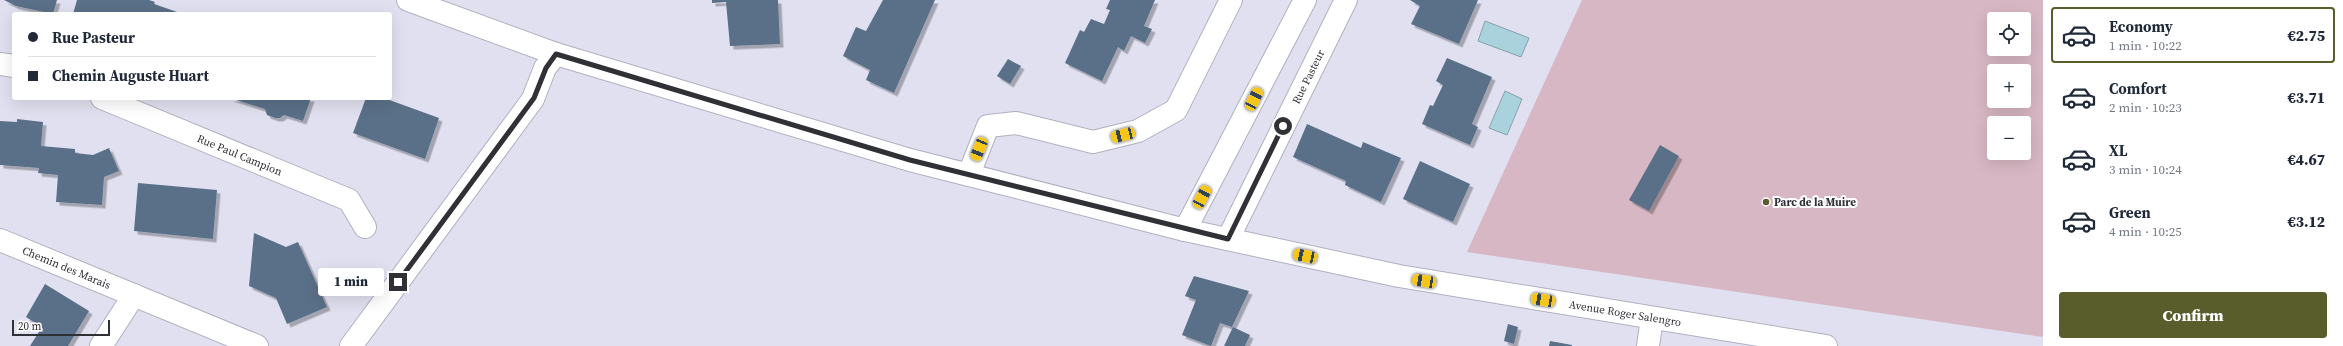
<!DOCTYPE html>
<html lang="en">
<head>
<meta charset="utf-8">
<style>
	:root { --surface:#fff; --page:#f2f2f3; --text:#1f2937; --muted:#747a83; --line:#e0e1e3; --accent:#585d2b }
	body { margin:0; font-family:"Source Serif 4",serif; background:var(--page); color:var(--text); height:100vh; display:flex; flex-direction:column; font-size:15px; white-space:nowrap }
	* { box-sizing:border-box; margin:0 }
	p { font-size:13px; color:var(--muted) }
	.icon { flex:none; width:22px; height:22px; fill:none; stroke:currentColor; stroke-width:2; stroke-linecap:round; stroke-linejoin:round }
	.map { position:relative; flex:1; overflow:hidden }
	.panel { display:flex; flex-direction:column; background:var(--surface); width:300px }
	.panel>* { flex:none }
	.banner { position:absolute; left:12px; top:12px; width:380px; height:88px; border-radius:4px; box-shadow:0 4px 16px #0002; display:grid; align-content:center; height:88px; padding:0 16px; background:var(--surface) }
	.tools { position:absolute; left:1987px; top:12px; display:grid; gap:8px }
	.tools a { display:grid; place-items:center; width:44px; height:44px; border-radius:4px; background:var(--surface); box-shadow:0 4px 16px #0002; font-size:20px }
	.scale { position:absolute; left:12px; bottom:10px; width:98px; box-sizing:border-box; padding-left:4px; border:2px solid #303136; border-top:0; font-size:11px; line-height:14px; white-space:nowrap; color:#303136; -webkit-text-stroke:3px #fff; paint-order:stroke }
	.end { position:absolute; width:18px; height:18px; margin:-9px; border:5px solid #303136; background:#fff; box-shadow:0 0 0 2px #fff }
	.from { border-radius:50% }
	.bubble { position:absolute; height:28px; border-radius:4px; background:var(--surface); box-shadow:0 4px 16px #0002; font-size:13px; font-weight:800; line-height:28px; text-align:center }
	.car { position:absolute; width:12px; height:24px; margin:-12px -6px; border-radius:5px; box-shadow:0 0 3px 1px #0007; background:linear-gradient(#f5c518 24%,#345 0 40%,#f5c518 0 76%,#345 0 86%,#f5c518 0) }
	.banner b { display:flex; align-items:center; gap:14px; height:38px; font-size:15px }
	.banner b+b { border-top:1px solid var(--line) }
	.banner i { width:10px; height:10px; background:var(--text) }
	ul { padding:7px 0 0; list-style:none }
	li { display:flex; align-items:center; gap:12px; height:56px; margin:0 8px 6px; padding:0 8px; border:2px solid transparent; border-radius:4px }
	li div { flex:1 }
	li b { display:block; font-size:15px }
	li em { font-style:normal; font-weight:800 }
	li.current { border-color:var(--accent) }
	li>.icon { width:36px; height:36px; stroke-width:1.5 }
	.cta { display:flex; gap:8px; margin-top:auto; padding:8px 16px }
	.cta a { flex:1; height:46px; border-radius:4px; background:var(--accent); color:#fff; font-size:16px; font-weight:800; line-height:46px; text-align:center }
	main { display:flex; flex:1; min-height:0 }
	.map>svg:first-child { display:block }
	.green { fill:#d7b7c3; fill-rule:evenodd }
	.water { fill:#a9d2dd; stroke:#85a2ab }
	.building { fill:#5a7088; filter:url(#shadow) }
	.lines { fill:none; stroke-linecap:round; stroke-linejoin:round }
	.minor-casing { stroke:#b0b1bf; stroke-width:24 }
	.minor { stroke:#fff; stroke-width:22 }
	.route { stroke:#303136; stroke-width:5 }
	.poi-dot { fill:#585d2b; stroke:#fff; stroke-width:1.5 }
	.labels { text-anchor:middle; stroke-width:4; stroke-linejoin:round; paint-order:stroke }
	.street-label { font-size:11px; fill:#303136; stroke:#fff }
	.poi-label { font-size:11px; font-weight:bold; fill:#303136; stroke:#fff; text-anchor:start }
</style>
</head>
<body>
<main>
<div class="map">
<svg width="2043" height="346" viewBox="0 0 2043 346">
	<defs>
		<filter id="shadow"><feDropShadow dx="3.5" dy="3.5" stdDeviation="0" flood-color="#0004"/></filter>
	</defs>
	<rect width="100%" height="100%" fill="#e0e0f0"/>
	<path class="green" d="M1582,0H2043V337L1467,252ZM1994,19H2024V49H1994ZM1994,71H2024V101H1994ZM1994,123H2024V153H1994Z"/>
	<g class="water">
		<polygon points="1485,21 1529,38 1521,57 1478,41"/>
		<polygon points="1505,91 1522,99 1507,135 1489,128"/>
	</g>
	<g class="building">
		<polygon points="4,0 57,0 53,14 16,6"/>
		<polygon points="77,0 149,0 155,2 154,4 183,14 73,14"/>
		<polygon points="712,0 778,0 780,44 730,46 726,2 712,3"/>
		<polygon points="883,0 935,0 894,93 866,80 870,70 843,56 856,27 866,31"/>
		<polygon points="1110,0 1155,0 1144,26 1152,29 1145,43 1131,36 1124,51 1118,47 1102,81 1065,63 1080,30 1084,32 1091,19 1104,24 1110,10 1106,9"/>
		<polygon points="1410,0 1478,0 1459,44 1411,24 1420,6"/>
		<polygon points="1447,58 1492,77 1472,124 1478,127 1470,145 1422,124 1430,105 1433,106 1443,85 1436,81"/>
		<polygon points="1008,59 1021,66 1010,84 997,76"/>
		<polygon points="230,98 311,98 303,121 284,115 280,118 275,118 267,115 265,109"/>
		<polygon points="366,98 384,98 439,118 425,159 353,133"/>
		<polygon points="17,119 43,122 41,146 75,149 75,153 93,155 109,148 119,171 104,177 102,205 56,202 58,175 38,173 39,168 0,165 0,121 17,122"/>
		<polygon points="1307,124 1361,148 1363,142 1401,158 1381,202 1345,185 1346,181 1293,157"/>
		<polygon points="1660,145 1679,156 1649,211 1629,200"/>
		<polygon points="1420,161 1470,184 1453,222 1403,199"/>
		<polygon points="138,183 217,190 213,239 134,231"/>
		<polygon points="254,233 286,247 298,242 327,307 287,324 276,298 249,286"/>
		<polygon points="1194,276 1249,291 1232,327 1220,323 1211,346 1182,335 1196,300 1185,296"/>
		<polygon points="45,284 89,311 68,346 30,346 42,327 26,317"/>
		<polygon points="1508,324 1518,327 1514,344 1504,341"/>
		<polygon points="1233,327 1250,335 1245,346 1224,346"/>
		<polygon points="1550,341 1572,345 1572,346 1549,346"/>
	</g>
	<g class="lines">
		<g class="minor-casing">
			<g id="minor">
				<path id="s1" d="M408,0L556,54L910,160L1185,230L1399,276L1826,346"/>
				<polyline points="0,64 14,66"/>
				<path id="s2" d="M102,98L349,200L365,227"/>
				<polyline points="969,174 988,126 1016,123 1093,142 1138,131 1176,110 1231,0"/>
				<polyline points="1185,230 1305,0"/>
				<path id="s3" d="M1228,239L1346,0"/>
				<path id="s4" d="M0,240L257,346"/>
				<polyline points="101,346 134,295"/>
				<polyline points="351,346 533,99 545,68 556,54"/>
				<polyline points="1648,346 1652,318"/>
			</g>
		</g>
		<use href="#minor" class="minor"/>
	</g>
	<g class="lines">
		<polyline class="route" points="398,282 534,98 546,68 556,54 910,160 1228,239 1283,126"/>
	</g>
	<circle class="poi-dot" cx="1766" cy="202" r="4"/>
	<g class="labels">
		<g class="street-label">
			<text dy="4" stroke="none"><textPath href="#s3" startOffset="181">Rue Pasteur</textPath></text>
			<text dy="4" stroke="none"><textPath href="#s2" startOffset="149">Rue Paul Campion</textPath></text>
			<text dy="4" stroke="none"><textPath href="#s4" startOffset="72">Chemin des Marais</textPath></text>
			<text dy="4" stroke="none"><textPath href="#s1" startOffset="1259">Avenue Roger Salengro</textPath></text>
		</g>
		<g class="poi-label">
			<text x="1774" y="206">Parc de la Muire</text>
		</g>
	</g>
</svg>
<div class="tools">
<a><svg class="icon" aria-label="locate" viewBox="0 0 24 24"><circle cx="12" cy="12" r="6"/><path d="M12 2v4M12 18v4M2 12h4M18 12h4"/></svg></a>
<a>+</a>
<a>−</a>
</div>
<div class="scale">20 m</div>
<i class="end from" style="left:1283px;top:126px"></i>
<i class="end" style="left:398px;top:282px"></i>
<div class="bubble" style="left:318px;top:268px;width:66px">1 min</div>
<i class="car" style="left:1254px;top:99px;rotate:27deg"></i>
<i class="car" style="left:1123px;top:135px;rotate:256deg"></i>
<i class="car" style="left:979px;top:149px;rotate:202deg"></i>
<i class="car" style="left:1202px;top:197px;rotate:28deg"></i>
<i class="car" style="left:1305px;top:256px;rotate:282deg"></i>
<i class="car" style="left:1424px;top:281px;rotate:279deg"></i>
<i class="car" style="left:1543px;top:300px;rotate:279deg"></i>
<div class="banner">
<b><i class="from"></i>Rue Pasteur</b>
<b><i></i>Chemin Auguste Huart</b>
</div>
</div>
<section class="panel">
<ul>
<li class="current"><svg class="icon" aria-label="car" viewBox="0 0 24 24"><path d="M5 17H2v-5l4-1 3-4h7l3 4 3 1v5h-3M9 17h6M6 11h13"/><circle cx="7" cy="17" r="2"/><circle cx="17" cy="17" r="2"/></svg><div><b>Economy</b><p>1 min · 10:22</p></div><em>€2.75</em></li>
<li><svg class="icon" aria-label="car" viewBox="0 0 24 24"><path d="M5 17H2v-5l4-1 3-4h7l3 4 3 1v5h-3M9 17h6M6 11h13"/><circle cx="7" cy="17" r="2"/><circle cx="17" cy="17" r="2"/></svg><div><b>Comfort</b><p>2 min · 10:23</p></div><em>€3.71</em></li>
<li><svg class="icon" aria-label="car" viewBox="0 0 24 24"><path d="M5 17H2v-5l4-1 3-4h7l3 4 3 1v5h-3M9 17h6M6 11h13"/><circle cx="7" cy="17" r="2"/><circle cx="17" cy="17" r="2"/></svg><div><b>XL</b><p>3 min · 10:24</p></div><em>€4.67</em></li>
<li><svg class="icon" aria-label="car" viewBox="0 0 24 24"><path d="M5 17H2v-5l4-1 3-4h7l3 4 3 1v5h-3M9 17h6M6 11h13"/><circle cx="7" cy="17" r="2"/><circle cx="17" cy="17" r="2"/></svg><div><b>Green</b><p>4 min · 10:25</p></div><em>€3.12</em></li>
</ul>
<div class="cta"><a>Confirm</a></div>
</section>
</main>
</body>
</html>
